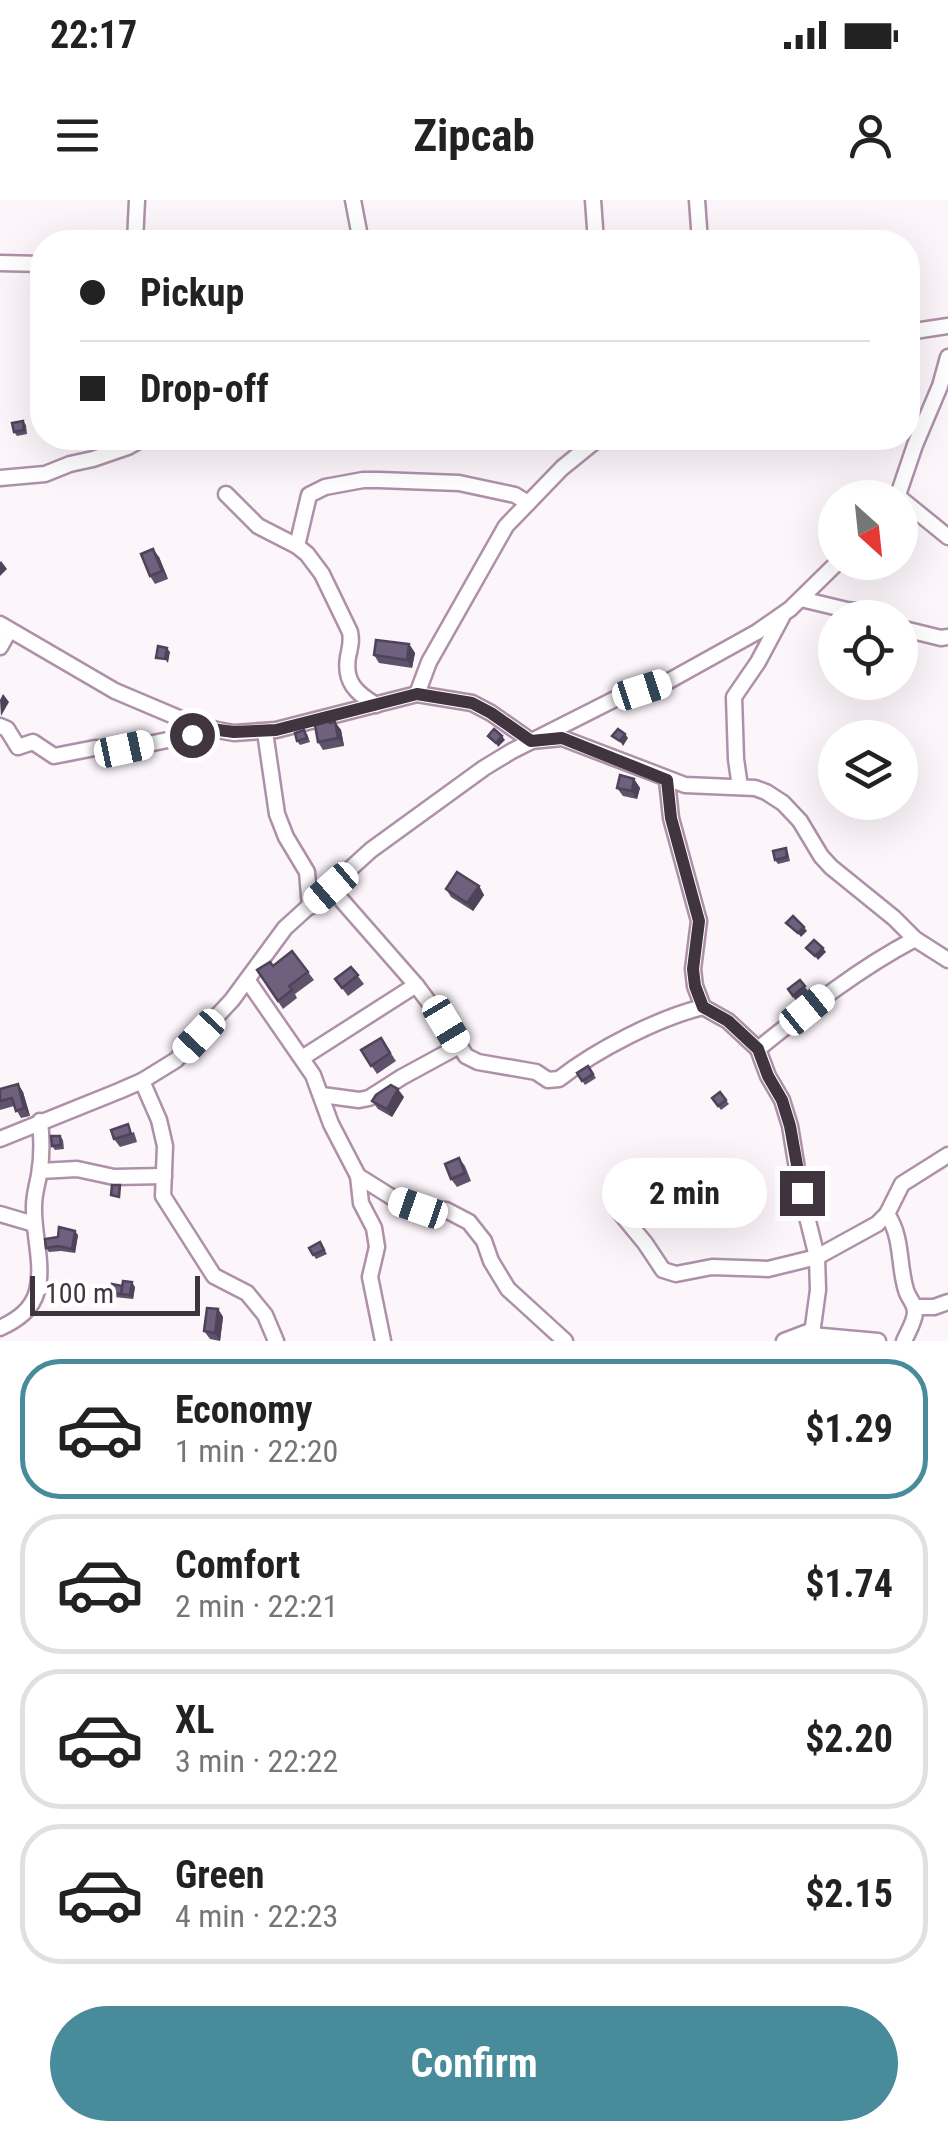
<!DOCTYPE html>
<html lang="en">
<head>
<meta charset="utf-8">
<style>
	:root { --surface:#fff; --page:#f2f2f2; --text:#222; --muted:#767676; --line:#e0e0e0; --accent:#488b9a }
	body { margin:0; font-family:"Roboto Condensed",sans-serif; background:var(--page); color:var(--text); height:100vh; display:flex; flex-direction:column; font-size:38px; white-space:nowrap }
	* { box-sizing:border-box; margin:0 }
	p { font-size:32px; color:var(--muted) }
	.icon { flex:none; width:55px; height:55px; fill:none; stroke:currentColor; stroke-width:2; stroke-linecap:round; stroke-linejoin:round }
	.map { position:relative; height:1141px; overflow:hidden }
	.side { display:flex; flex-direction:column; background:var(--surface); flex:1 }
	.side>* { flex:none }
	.top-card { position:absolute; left:30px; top:30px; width:890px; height:220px; border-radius:40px; box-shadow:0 10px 40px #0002; display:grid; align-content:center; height:220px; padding:0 50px; background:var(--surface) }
	.needle { width:65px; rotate:153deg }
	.controls { position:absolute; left:818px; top:280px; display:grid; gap:20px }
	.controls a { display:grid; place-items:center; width:100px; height:100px; border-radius:50%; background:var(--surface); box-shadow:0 10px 40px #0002; font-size:50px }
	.scale { position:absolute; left:30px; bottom:25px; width:170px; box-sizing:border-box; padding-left:10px; border:5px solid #40343e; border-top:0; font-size:28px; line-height:35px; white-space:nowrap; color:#40343e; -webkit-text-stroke:8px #fff; paint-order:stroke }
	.end { position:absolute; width:45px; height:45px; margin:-22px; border:12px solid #40343e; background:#fff; box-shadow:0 0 0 5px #fff }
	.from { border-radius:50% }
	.bubble { position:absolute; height:70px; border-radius:35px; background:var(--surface); box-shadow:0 10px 40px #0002; font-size:32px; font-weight:700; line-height:70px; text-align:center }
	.car { position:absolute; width:30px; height:60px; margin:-30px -15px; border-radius:12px; box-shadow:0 0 8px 2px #0007; background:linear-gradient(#fff 24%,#345 0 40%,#fff 0 76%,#345 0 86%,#fff 0) }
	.top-card b { display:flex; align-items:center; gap:35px; height:95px; font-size:38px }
	.top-card b+b { border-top:2px solid var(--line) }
	.top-card i { width:25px; height:25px; background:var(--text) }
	ul { padding:18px 0 0; list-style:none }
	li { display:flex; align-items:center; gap:30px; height:140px; margin:0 20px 15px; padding:0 30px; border:5px solid var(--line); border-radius:40px }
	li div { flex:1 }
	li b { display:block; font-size:38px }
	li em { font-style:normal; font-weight:700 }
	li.current { border-color:var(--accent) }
	li>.icon { width:90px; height:90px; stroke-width:1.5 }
	.primary-button { display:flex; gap:20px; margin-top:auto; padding:20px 50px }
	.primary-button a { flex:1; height:115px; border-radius:60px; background:var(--accent); color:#fff; font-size:40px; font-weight:700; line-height:115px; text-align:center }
	.status { display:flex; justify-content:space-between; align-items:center; height:70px; padding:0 50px; background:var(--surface); direction:ltr }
	.status svg { height:28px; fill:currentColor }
	header { display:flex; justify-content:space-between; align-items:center; height:130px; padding:0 50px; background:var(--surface); font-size:45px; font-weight:700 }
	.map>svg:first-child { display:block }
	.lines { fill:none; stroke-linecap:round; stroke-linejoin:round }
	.minor-casing { stroke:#ae91a9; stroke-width:19 }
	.minor { stroke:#fff; stroke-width:14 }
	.wall { fill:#5f536c }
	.shaded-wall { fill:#4e4358 }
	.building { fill:#6f607d; stroke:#4e4358; stroke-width:2.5 }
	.route { stroke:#40343e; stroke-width:12 }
</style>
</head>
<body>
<div class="status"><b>22:17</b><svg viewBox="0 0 49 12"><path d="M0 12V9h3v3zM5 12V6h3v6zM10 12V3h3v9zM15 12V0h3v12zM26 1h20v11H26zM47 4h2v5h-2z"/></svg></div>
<header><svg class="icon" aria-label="menu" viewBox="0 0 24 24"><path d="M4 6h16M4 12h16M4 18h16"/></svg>Zipcab<svg class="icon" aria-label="person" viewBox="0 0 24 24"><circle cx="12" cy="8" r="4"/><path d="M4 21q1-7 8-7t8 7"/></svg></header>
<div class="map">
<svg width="948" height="1141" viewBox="0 0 948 1141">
	<rect width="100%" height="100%" fill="#fcf5fa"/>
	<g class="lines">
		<g class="minor-casing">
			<g id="minor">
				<polyline points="353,0 361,42"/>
				<polyline points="593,0 596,42"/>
				<polyline points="697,0 700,42"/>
				<polyline points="135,42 137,0"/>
				<polyline points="0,63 42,64"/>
				<polyline points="908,132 948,126"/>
				<polyline points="0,278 45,274 70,264 93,259 128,247 144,238"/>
				<path d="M226,294L258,326L297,346L307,354L322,374L350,432C352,442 350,447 348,457C344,482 356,493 376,505"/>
				<polyline points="897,298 915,245 940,186 948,157"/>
				<polyline points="900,298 948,337"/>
				<polyline points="297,346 309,295 325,287 363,280 379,280 459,283 515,295 528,303"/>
				<polyline points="801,399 847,410 869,412 882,418"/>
				<polyline points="0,424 115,491 193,524 217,530 234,533 276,530 417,494 472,503 491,513 531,541 562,538 685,585 755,588 766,592 783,603 800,621 821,656 831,667 894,718 915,739 948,760"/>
				<polyline points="900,428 941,438 948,437"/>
				<polyline points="0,447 9,431"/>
				<polyline points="417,494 429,462 506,326 562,268 599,238"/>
				<polyline points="0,526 7,529 18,547 33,542 54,556 95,548 124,549 192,535 210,529"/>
				<polyline points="265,532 277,614 286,637 307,672 310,707"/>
				<polyline points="667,580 671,618 699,721 693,769 695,786 703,807 728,821 758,849 768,876 782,900 790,926 801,993 817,1057 818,1090 811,1141"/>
				<polyline points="740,587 736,559 734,497 758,462 782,417"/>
				<path d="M331,688L416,785L446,825L466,856L478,862L536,872L548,880L559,879C596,850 658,818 703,807"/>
				<polyline points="248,781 313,875 331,924 358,976 398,1001 418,1008 446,1010 469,1022 484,1041 491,1061 508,1089 565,1141"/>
				<path d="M758,849C809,808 858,769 915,739"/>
				<polyline points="302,858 416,785"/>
				<polyline points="142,881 159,920 165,946 163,996 214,1076 247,1093 265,1115 276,1141"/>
				<polyline points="322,895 359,900 369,898 402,877 459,846"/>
				<polyline points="0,939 119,891 142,881 176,860 232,800 285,728 371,650 484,568 512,551 617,498 667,482 757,432 790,409 838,362"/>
				<polyline points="40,971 77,969 114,977 164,976"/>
				<polyline points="358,976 361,1003 374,1028 377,1047 370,1077 383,1141"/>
				<polyline points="617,1009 645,1043 663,1070 676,1074 712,1067 768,1069 817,1057 877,1024 887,1014 902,984 948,955"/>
				<polyline points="0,1014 34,1024"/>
				<path d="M887,1014C903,1038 898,1064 906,1090C908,1098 915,1103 915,1112C915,1121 908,1132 904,1141"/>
				<polyline points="915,1107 934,1107 948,1102"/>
				<path d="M0,1128C17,1120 32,1110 37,1091C44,1064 33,1034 34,1006C34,995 37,986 39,975C42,958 42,939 40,921"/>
				<polyline points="811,1135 878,1141"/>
				<polyline points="784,1141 813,1130"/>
			</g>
		</g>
		<use href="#minor" class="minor"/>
	</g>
	<g class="wall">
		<polygon points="23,221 26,225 27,234 17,236 14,232"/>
		<polygon points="159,357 168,379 155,384 150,376"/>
		<polygon points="409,444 415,453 412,468 379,463 374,455"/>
		<polygon points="329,519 332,522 335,522 341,530 344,546 323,550 318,542 320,524"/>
		<polygon points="307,534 310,542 300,545 297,541"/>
		<polygon points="634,579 640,588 637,599 623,596 617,588"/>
		<polygon points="786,648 788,652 790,661 778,664 775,660"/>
		<polygon points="479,686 484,695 473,711 451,697 446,689"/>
		<polygon points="292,751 314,780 295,794 297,798 283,809 257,770 273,766"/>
		<polygon points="351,767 364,784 348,796 335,779"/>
		<polygon points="800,780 810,794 798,804 788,789"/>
		<polygon points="381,838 396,861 377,874 361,850"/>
		<polygon points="588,866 596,878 585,885 577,873"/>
		<polygon points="18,884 23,892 30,916 21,918 14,906 0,910 0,889"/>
		<polygon points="720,892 729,904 721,910 712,898"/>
		<polygon points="404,897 392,917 378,909 372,901"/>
		<polygon points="134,932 137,942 120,947 114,939"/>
		<polygon points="60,936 63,940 64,949 55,950 52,946"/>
		<polygon points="459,958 465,966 471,981 457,987 451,979"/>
		<polygon points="78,1035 75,1053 61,1051 49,1052 46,1048"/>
		<polygon points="320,1042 327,1054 316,1059 309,1048"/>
		<polygon points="135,1087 133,1099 114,1097 111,1093"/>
		<polygon points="218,1109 223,1117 220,1141 210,1139 204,1131"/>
	</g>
	<g class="shaded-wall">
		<polygon points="153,349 159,357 168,379 162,371"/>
		<polygon points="1,361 7,369 0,376 0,362"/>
		<polygon points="409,444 415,453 412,468 407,460"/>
		<polygon points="167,448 170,452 168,463 165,459"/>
		<polygon points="3,494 9,502 1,516 0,500"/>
		<polygon points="335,522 341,530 344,546 338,538"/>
		<polygon points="625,534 628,538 623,546 620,541"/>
		<polygon points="502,536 505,540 498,547 496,543"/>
		<polygon points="634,579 640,588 637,599 632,591"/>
		<polygon points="479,686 484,695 473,711 467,703"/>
		<polygon points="804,727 807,731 801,737 798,733"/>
		<polygon points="823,748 826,752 818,760 815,756"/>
		<polygon points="18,884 23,892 30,916 24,908"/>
		<polygon points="398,889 404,897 392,917 387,909"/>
		<polygon points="75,1031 78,1035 75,1053 72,1049"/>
		<polygon points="132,1082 135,1087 133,1099 130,1095"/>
		<polygon points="218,1109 223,1117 220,1141 215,1133"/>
	</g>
	<g class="building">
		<polygon points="23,221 24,230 14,232 12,223"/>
		<polygon points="153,349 162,371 150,376 141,354"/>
		<polygon points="376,440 409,444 407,460 374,455"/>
		<polygon points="158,446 167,448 165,459 156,458"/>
		<polygon points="329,519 330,523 335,522 338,538 318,542 315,525 320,524 319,521"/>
		<polygon points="494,529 502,536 496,543 488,536"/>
		<polygon points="618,529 625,534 620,541 612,536"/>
		<polygon points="304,530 307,538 297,541 295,533"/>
		<polygon points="620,575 634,579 632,591 617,588"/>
		<polygon points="786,648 787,657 775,660 773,651"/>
		<polygon points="457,672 479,686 467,703 446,689"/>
		<polygon points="793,716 804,727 798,733 786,723"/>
		<polygon points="814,740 823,748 815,756 806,748"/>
		<polygon points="292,751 308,772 289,786 292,790 278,801 257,770 270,762 273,766"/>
		<polygon points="351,767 358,775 342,788 335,779"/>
		<polygon points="800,780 805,786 793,796 788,789"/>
		<polygon points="381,838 390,853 371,866 361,850"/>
		<polygon points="588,866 593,874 582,881 577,873"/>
		<polygon points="18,884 24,908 16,911 12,898 0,901 0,889"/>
		<polygon points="391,885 398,889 387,909 372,901 376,895"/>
		<polygon points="720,892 726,900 718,906 712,898"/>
		<polygon points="128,924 131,934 114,939 111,930"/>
		<polygon points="51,936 60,936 61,945 52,946"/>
		<polygon points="459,958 465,973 451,979 445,964"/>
		<polygon points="112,985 120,985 119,997 111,995"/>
		<polygon points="59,1027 75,1031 72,1049 58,1046 46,1048 45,1039 58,1037"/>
		<polygon points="320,1042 324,1050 313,1055 309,1048"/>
		<polygon points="123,1081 132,1082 130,1095 121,1094"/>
		<polygon points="112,1084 122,1086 121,1094 111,1093"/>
		<polygon points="207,1108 218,1109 215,1133 204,1131"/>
	</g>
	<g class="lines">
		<polyline class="route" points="192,535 211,529 234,532 276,530 417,494 472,503 491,513 531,541 562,538 667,580 671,618 699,721 693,769 695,786 703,807 728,821 758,849 768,876 782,900 790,926 802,993"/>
	</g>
</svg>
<div class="controls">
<a><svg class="needle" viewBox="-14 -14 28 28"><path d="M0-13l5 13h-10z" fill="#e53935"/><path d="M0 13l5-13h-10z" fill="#767676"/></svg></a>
<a><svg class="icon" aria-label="locate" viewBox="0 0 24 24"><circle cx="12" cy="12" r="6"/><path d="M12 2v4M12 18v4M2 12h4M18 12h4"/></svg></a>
<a><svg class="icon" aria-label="layers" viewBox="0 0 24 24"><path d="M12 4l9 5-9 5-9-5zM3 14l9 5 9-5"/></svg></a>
</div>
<div class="scale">100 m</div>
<i class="end from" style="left:192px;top:535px"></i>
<i class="end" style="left:802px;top:993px"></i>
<div class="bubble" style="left:602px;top:958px;width:165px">2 min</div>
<i class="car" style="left:642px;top:490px;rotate:72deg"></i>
<i class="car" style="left:124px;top:549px;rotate:78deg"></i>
<i class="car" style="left:331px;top:688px;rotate:229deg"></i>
<i class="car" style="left:807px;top:810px;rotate:51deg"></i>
<i class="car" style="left:446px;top:824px;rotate:149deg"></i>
<i class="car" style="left:199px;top:836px;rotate:223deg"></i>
<i class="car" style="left:418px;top:1008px;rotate:289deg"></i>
<div class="top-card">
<b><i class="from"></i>Pickup</b>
<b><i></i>Drop-off</b>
</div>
</div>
<section class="side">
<ul>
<li class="current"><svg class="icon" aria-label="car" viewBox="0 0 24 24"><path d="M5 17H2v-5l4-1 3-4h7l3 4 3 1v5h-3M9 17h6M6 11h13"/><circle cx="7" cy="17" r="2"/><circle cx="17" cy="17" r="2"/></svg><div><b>Economy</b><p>1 min · 22:20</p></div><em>$1.29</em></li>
<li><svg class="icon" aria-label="car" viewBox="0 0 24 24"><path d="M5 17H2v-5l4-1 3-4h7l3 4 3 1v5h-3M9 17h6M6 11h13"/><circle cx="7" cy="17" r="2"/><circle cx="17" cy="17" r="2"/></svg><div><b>Comfort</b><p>2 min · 22:21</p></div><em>$1.74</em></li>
<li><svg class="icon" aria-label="car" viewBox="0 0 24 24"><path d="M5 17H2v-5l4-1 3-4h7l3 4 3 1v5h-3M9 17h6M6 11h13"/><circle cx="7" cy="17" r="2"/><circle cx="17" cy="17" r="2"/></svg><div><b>XL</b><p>3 min · 22:22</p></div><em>$2.20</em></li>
<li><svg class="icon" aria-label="car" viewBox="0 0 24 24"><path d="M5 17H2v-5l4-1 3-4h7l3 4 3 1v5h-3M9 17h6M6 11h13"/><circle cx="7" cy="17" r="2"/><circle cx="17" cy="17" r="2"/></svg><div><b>Green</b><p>4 min · 22:23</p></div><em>$2.15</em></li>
</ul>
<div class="primary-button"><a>Confirm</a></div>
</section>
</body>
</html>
